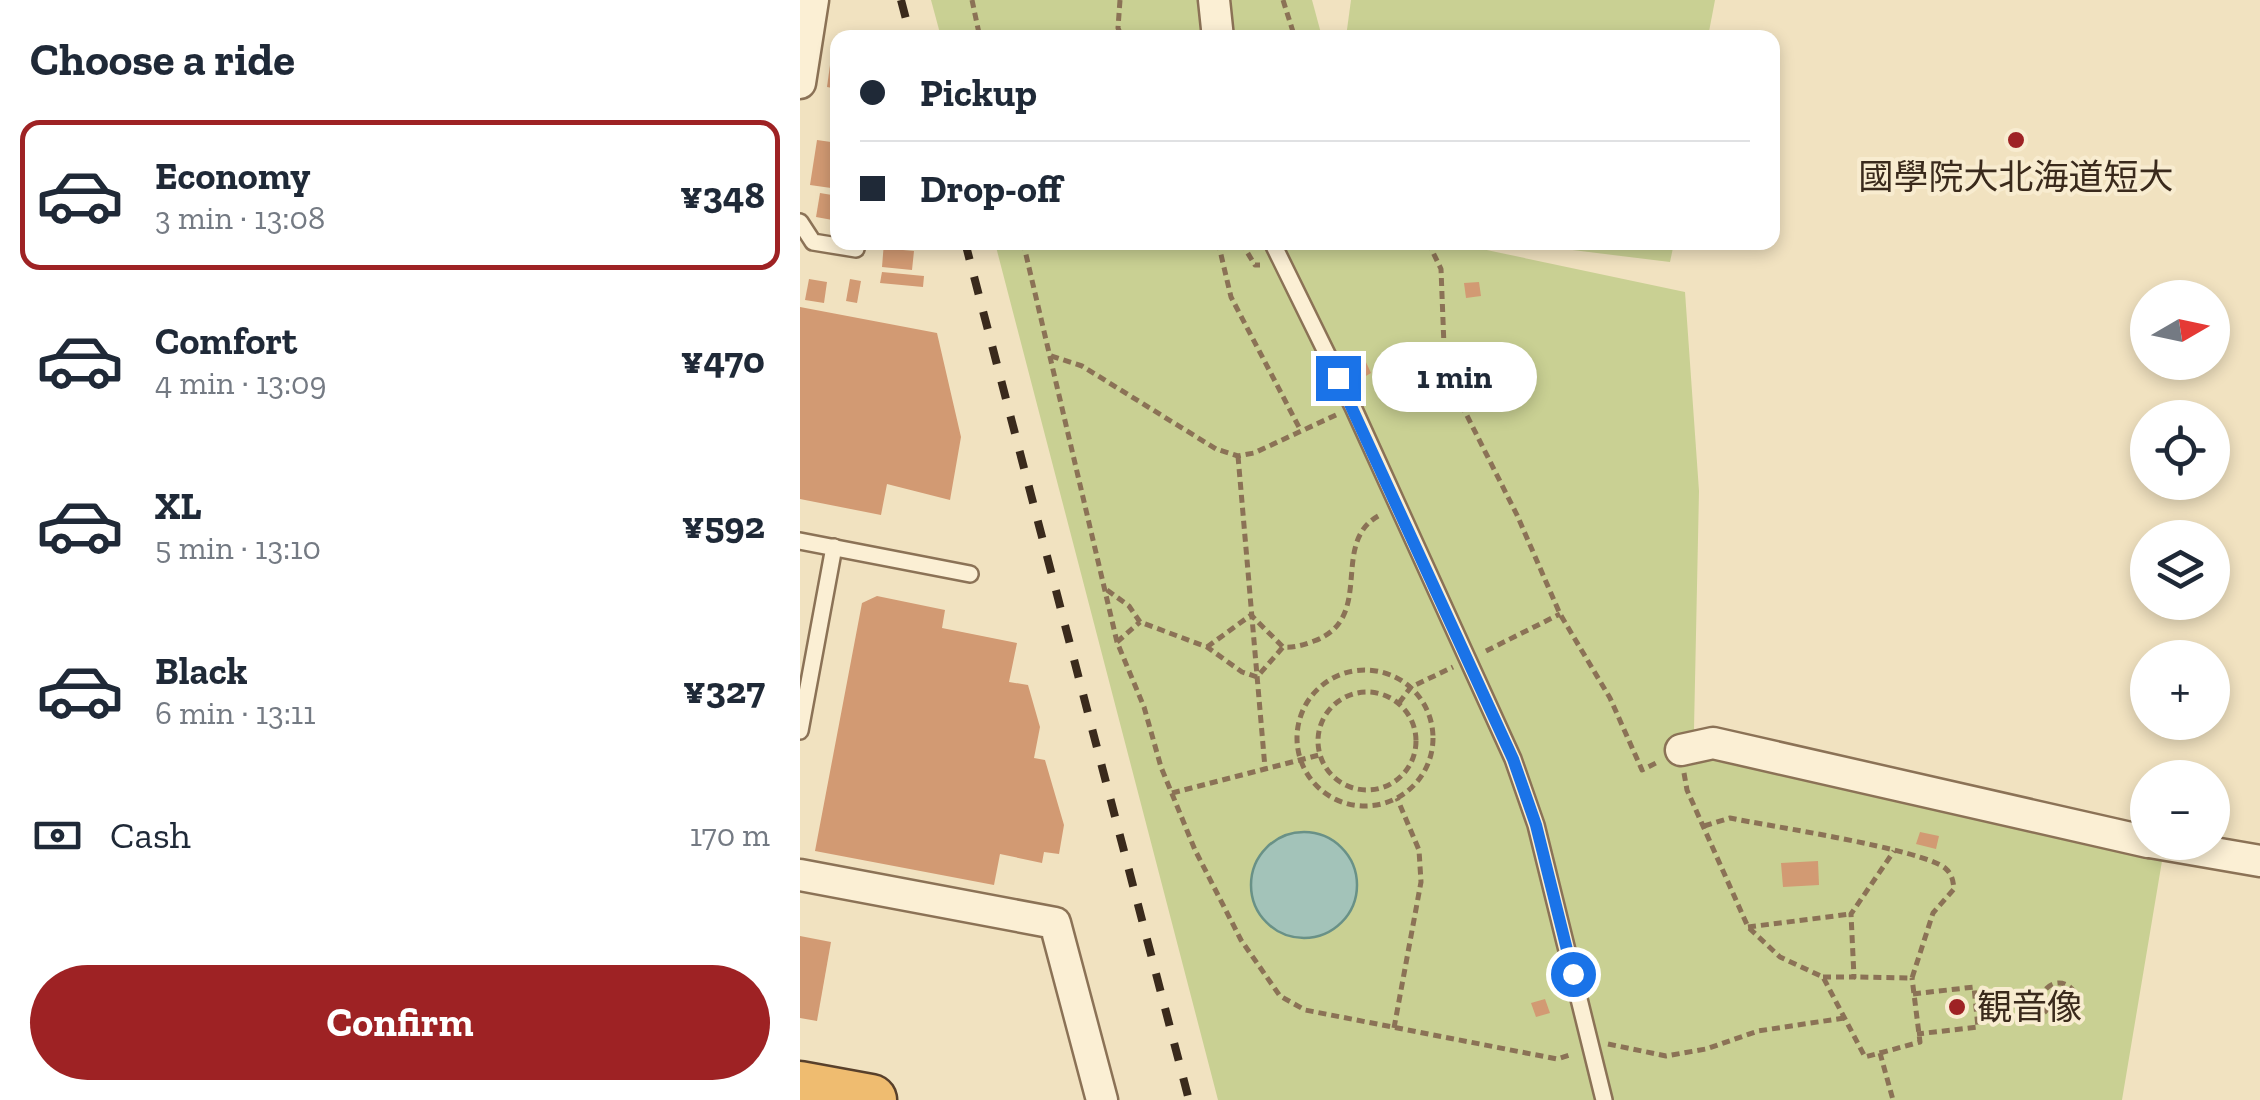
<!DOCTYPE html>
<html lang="en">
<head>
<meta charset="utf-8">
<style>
	:root { --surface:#fff; --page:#f2f2f3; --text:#1f2937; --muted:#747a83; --line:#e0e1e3; --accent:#9e2224 }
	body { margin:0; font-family:"Zilla Slab","Noto Sans JP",serif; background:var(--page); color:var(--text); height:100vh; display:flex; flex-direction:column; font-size:38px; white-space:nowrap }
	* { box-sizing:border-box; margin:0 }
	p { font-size:32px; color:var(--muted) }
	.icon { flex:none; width:55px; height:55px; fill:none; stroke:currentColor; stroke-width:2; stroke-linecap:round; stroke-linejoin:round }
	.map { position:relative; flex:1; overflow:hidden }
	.sheet { display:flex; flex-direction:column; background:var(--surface); width:800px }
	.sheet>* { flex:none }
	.guide { position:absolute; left:30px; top:30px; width:950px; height:220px; border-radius:20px; box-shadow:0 5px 15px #0003; display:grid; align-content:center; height:220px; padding:0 30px; background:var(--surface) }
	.needle { width:65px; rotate:81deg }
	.controls { position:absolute; left:1330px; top:280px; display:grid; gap:20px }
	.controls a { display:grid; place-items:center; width:100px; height:100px; border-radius:50%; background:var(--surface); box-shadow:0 5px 15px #0003; font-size:50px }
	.end { position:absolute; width:45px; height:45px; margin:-22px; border:12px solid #1a73e8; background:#fff; box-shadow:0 0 0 5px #fff }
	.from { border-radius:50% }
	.bubble { position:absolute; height:70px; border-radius:35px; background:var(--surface); box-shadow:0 5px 15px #0003; font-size:32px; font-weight:800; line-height:70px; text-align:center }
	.guide b { display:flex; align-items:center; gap:35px; height:95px; font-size:38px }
	.guide b+b { border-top:2px solid var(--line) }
	.guide i { width:25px; height:25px; background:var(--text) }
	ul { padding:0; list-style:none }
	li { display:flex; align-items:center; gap:30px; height:150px; margin:0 20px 15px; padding:0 10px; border:5px solid transparent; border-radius:20px }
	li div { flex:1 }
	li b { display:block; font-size:38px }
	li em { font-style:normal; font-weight:800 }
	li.on { border-color:var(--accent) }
	li>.icon { width:90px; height:90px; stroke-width:1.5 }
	h2 { padding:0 30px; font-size:45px; line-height:120px }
	.pay { display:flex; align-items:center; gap:25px; height:110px; padding:0 30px; font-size:38px }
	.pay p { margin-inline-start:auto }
	.primary-button { display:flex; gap:20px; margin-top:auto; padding:20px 30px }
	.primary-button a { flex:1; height:115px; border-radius:60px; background:var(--accent); color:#fff; font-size:40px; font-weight:800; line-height:115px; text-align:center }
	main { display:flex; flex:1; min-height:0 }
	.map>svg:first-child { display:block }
	.green { fill:#c9d093 }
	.water { fill:#a3c3b9; stroke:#699187; stroke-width:2.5 }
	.building { fill:#d29a73 }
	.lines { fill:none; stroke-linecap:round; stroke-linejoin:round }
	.service-casing { stroke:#8b7256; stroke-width:20 }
	.minor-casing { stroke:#8b7256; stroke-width:35 }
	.trunk-casing { stroke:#58402b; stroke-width:55 }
	.path { stroke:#8b7256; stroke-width:5; stroke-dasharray:8 5; stroke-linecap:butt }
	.service { stroke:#fbefd4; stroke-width:15 }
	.minor { stroke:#fbefd4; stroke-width:30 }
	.trunk { stroke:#efbc70; stroke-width:50 }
	.rail { stroke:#3a2a1c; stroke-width:8; stroke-dasharray:18 18; stroke-linecap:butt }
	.route { stroke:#1a73e8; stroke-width:12 }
	.poi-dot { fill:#9e2224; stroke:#f8ecd0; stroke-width:4 }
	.labels { text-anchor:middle; stroke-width:8; stroke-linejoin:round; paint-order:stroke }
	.poi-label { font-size:35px; fill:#3a2a1c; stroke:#f8ecd0 }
</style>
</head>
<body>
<main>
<section class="sheet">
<h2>Choose a ride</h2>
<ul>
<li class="on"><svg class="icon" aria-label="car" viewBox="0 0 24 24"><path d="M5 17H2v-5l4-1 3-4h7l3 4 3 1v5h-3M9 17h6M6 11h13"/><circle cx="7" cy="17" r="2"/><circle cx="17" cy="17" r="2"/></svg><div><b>Economy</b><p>3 min · 13:08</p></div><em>¥348</em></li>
<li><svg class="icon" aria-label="car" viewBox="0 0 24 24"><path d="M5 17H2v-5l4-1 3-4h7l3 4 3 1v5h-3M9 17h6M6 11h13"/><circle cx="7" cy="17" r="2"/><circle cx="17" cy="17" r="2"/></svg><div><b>Comfort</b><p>4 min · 13:09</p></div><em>¥470</em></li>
<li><svg class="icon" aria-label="car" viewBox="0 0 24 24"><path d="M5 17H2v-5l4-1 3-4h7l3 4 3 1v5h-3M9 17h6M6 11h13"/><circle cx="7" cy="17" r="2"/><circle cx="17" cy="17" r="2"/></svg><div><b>XL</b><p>5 min · 13:10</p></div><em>¥592</em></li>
<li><svg class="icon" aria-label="car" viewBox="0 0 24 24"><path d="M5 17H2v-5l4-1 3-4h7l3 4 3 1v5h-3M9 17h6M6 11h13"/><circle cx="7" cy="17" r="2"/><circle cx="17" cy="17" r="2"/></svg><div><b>Black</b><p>6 min · 13:11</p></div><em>¥327</em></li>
</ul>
<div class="pay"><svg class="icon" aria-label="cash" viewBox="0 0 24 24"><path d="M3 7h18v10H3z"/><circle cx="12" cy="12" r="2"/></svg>Cash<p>170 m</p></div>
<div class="primary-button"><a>Confirm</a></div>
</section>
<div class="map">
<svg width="1460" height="1100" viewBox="0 0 1460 1100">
	<rect width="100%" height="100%" fill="#f1e2c0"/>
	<g class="green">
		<polygon points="131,0 512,0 522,37 141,37"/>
		<polygon points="551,0 915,0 908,37 546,37"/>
		<polygon points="195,243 672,243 682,249 885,292 899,491 894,729 1347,830 1365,843 1322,1100 418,1100"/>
		<polygon points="715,243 874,243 870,262"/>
	</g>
	<circle class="water" cx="504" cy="885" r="53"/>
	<g class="building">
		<polygon points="30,65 38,66 38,89 27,87"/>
		<polygon points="17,140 38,143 38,189 10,185"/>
		<polygon points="20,193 38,196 38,221 16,217"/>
		<polygon points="84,242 104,242 103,250 114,251 112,270 82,267"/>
		<polygon points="82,272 124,276 123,287 80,283"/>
		<polygon points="9,279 27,282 24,303 5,300"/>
		<polygon points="50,279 61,281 57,303 46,301"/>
		<polygon points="679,282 681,296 666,298 664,283"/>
		<polygon points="0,307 137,333 161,437 150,500 87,484 81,515 0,499"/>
		<polygon points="565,360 571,373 559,380 552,366"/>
		<polygon points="77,596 145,610 142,628 217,643 209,682 228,685 240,727 234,758 245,760 264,825 259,854 244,852 242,863 200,854 194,885 15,851 62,603"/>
		<polygon points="1120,832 1139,836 1136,849 1116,844"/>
		<polygon points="1018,861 1019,885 983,887 981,863"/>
		<polygon points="0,936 31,942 17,1021 0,1018"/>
		<polygon points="745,999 750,1013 736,1017 731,1003"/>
	</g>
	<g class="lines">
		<g class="service-casing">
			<g id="service">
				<polyline points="0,222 13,242 56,249"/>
				<polyline points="472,242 553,407 713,759 736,825 804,1100"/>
				<polyline points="0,541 170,574"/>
				<polyline points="0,731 34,547"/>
			</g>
		</g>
		<g class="minor-casing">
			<g id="minor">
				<polyline points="414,0 418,38"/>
				<polyline points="0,83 13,0"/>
				<polyline points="881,750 913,743 1348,842"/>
				<polyline points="1350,842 1460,861"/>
				<polyline points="0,875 255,923 302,1100"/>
			</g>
		</g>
		<g class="trunk-casing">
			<polyline id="trunk" points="0,1087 71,1100"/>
		</g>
		<g class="path">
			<polyline points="172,0 180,38"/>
			<polyline points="320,0 318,28 322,38"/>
			<polyline points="483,0 495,38"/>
			<polyline points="223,242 317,642 344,707 361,767 395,850 441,940 480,996 505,1010 757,1059 773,1054"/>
			<polyline points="418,242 431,297 501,431"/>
			<polyline points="441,242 455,265 460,265"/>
			<polyline points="628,242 641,269 645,372 717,515 760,614 810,698 842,770 860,761"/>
			<polyline points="251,356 282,366 416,449 438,456 454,453 538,414"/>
			<polyline points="438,456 465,768"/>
			<polyline points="307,590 329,606 340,622 407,647 442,672 457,677 483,647"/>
			<polyline points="317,642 340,622"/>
			<path d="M407,647L451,615L483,647C494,648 503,645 514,641C577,618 528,542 580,515"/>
			<polyline points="686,651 760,614"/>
			<circle cx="565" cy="738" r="68"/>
			<circle cx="567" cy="741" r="49"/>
			<polyline points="599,703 611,687 653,667"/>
			<polyline points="884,773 887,790 948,927 980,957 1023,977 1065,1057 1080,1053 1093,1100"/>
			<polyline points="372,793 519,755"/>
			<path d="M904,826L930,818C969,826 1121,849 1145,868C1152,874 1153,880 1154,889L1133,913L1112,978L1054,977"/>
			<polyline points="948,927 1051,914"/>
			<polyline points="1023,977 1054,977 1051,914 1094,851"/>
			<circle cx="1259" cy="1000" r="17"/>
			<polyline points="1113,994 1174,987 1178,1027 1117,1034"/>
			<polyline points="1176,1009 1241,1000"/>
			<polyline points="594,1028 621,882 619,850 597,798"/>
			<polyline points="808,1044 866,1056 906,1049 958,1031 1044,1018"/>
			<polyline points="1080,1053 1120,1042 1112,978"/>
		</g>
		<use href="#service" class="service"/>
		<use href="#minor" class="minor"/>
		<use href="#trunk" class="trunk"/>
		<g class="rail">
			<polyline points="101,0 111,38"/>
			<polyline points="165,242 389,1100"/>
		</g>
	</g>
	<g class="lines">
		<polyline class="route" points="538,378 713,759 736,825 773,974"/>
	</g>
	<g class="poi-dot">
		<circle cx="1216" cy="140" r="10"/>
		<circle cx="1157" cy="1007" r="10"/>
	</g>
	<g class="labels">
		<g class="poi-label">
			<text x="1216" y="189">國學院大北海道短大</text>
			<text x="1177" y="1019" text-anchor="start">観音像</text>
		</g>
	</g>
</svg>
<div class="controls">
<a><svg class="needle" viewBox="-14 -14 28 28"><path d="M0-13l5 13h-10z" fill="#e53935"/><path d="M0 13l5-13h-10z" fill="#747a83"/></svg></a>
<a><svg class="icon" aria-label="locate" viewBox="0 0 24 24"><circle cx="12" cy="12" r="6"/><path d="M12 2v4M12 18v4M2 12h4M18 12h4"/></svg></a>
<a><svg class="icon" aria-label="layers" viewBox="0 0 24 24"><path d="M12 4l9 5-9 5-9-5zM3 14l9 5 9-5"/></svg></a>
<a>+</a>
<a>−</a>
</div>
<i class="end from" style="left:773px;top:974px"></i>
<i class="end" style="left:538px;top:378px"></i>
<div class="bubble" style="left:572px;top:342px;width:165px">1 min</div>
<div class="guide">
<b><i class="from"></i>Pickup</b>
<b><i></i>Drop-off</b>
</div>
</div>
</main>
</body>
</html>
